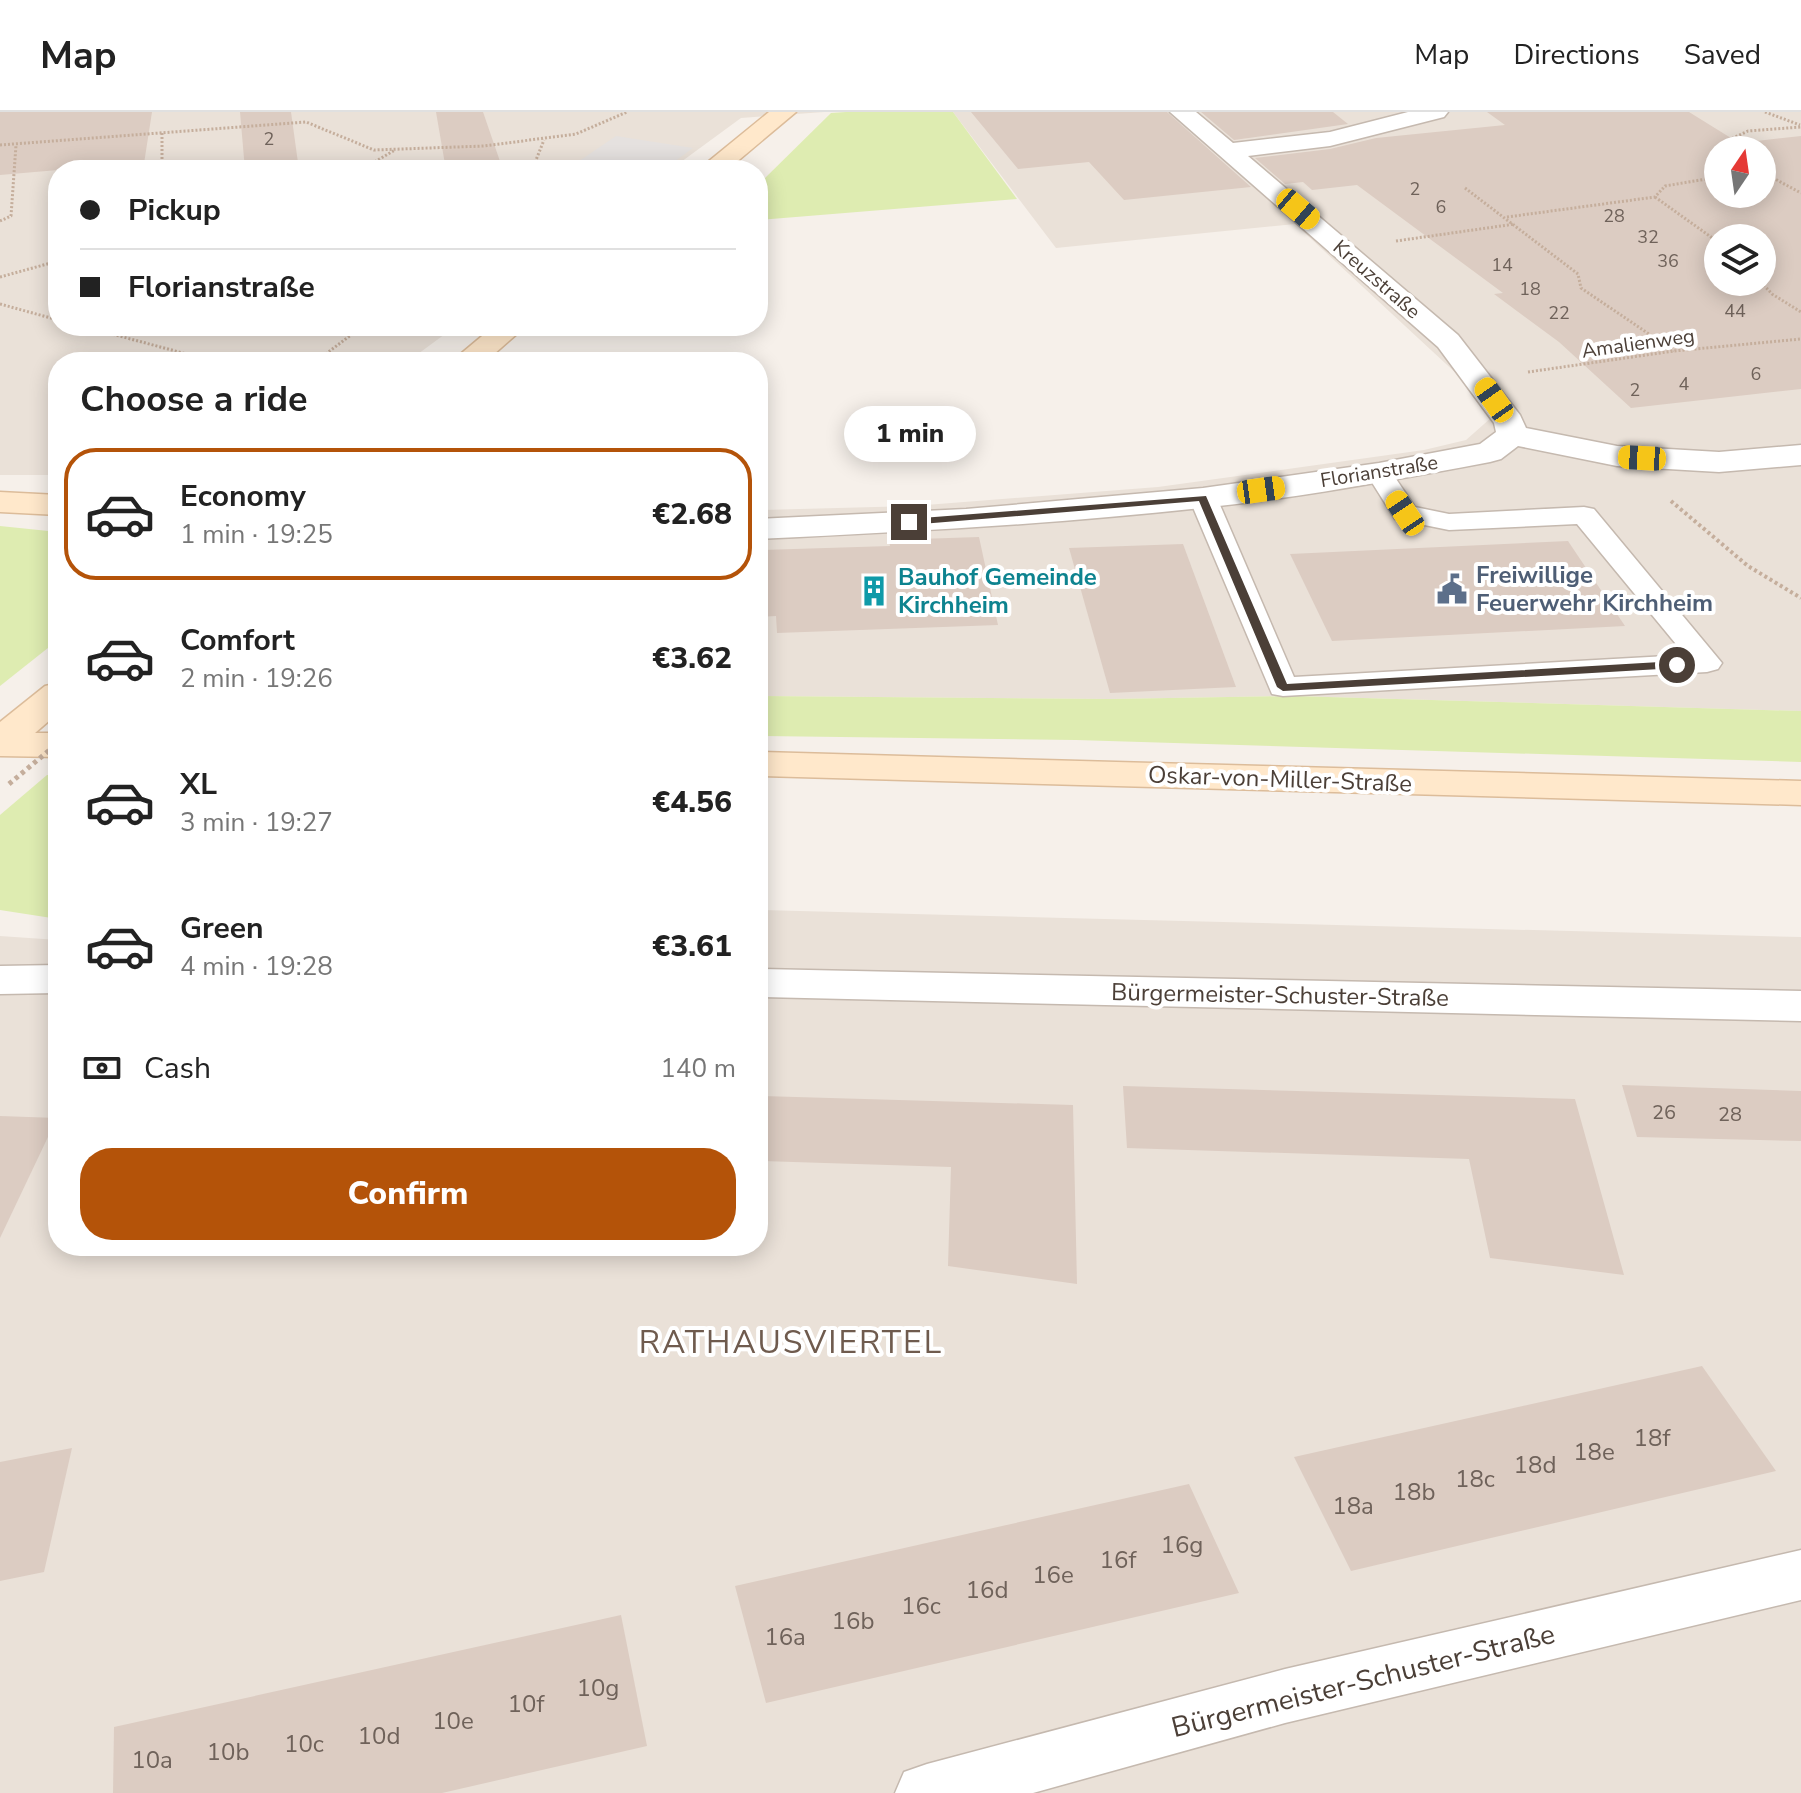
<!DOCTYPE html>
<html lang="en">
<head>
<meta charset="utf-8">
<style>
	:root { --surface:#fff; --page:#f2f2f2; --text:#222; --muted:#767676; --line:#e0e0e0; --accent:#b45309 }
	body { margin:0; font-family:"Nunito Sans",sans-serif; background:var(--page); color:var(--text); height:100vh; display:flex; flex-direction:column; font-size:30px; white-space:nowrap }
	* { box-sizing:border-box; margin:0 }
	p { font-size:26px; color:var(--muted) }
	.icon { flex:none; width:44px; height:44px; fill:none; stroke:currentColor; stroke-width:2; stroke-linecap:round; stroke-linejoin:round }
	.map { position:relative; flex:1; overflow:hidden }
	.drawer { position:absolute; left:48px; top:240px; width:720px; height:904px; display:flex; flex-direction:column; background:var(--surface); border-radius:32px; box-shadow:0 4px 20px #0003 }
	.drawer>* { flex:none }
	.banner { position:absolute; left:48px; top:48px; width:720px; height:176px; border-radius:32px; box-shadow:0 4px 20px #0003; display:grid; align-content:center; height:176px; padding:0 32px; background:var(--surface) }
	.needle { width:52px; rotate:13deg }
	.buttons { position:absolute; left:1704px; top:24px; display:grid; gap:16px }
	.buttons a { display:grid; place-items:center; width:72px; height:72px; border-radius:50%; background:var(--surface); box-shadow:0 4px 20px #0003; font-size:40px }
	.end { position:absolute; width:36px; height:36px; margin:-18px; border:10px solid #4b3f37; background:#fff; box-shadow:0 0 0 4px #fff }
	.from { border-radius:50% }
	.bubble { position:absolute; height:56px; border-radius:28px; background:var(--surface); box-shadow:0 4px 20px #0003; font-size:26px; font-weight:800; line-height:56px; text-align:center }
	.car { position:absolute; width:24px; height:48px; margin:-24px -12px; border-radius:10px; box-shadow:0 0 6px 2px #0007; background:linear-gradient(#f5c518 24%,#345 0 40%,#f5c518 0 76%,#345 0 86%,#f5c518 0) }
	.banner b { display:flex; align-items:center; gap:28px; height:76px; font-size:30px }
	.banner b+b { border-top:2px solid var(--line) }
	.banner i { width:20px; height:20px; background:var(--text) }
	ul { padding:0; list-style:none }
	li { display:flex; align-items:center; gap:24px; height:132px; margin:0 16px 12px; padding:0 16px; border:4px solid transparent; border-radius:32px }
	li div { flex:1 }
	li b { display:block; font-size:30px }
	li em { font-style:normal; font-weight:800 }
	li.active { border-color:var(--accent) }
	li>.icon { width:72px; height:72px; stroke-width:1.5 }
	h2 { padding:0 32px; font-size:36px; line-height:96px }
	.pay { display:flex; align-items:center; gap:20px; height:88px; padding:0 32px; font-size:30px }
	.pay p { margin-inline-start:auto }
	.action { display:flex; gap:16px; margin-top:auto; padding:16px 32px }
	.action a { flex:1; height:92px; border-radius:32px; background:var(--accent); color:#fff; font-size:32px; font-weight:800; line-height:92px; text-align:center }
	header { display:flex; align-items:center; gap:48px; box-sizing:border-box; height:112px; padding:0 40px; background:var(--surface); border-bottom:2px solid var(--line) }
	header strong { font-size:38px }
	nav { display:flex; gap:44px; margin-inline-start:auto; font-size:28px }
	.map>svg:first-child { display:block }
	.residential { fill:#eae1d8; fill-rule:evenodd }
	.green { fill:#deecb1 }
	.parking { fill:#e5e1df }
	.building { fill:#dcccc2; fill-rule:evenodd }
	.lines { fill:none; stroke-linecap:round; stroke-linejoin:round }
	.lane-casing { stroke:#c5b9af; stroke-width:3 }
	.street-casing { stroke:#c5b9af; stroke-width:3 }
	.secondary-casing { stroke:#dcbc9a; stroke-width:3 }
	.path-far1 { stroke:#c5ae9c; stroke-width:3; stroke-dasharray:2 2; stroke-linecap:butt }
	.path { stroke:#c5ae9c; stroke-width:4; stroke-dasharray:3 3; stroke-linecap:butt }
	.lane { fill:#fff; fill-rule:evenodd }
	.street { fill:#fff; fill-rule:evenodd }
	.secondary { fill:#ffe8cb; fill-rule:evenodd }
	.path-bridge-far1 { stroke:#c5ae9c; stroke-width:4; stroke-dasharray:3 3; stroke-linecap:butt }
	.path-bridge { stroke:#c5ae9c; stroke-width:5; stroke-dasharray:4 4; stroke-linecap:butt }
	.route { fill:#4b3f37 }
	.labels { text-anchor:middle; stroke-width:8; stroke-linejoin:round; paint-order:stroke }
	.far-number-label { font-size:18px; fill:#6f625a }
	.far-street-label { font-size:20px; fill:#4b3f37; stroke:#fff }
	.number-label { font-size:20px; fill:#6f625a }
	.service-label { font-size:24px; font-weight:bold; fill:#4e5e75; stroke:#fff; text-anchor:start }
	.culture-label { font-size:24px; font-weight:bold; fill:#0d838f; stroke:#fff; text-anchor:start }
	.street-label { font-size:24px; fill:#4b3f37; stroke:#fff }
	.near-number-label { font-size:24px; fill:#6f625a }
	.near-street-label { font-size:28px; fill:#4b3f37; stroke:#fff }
	.near-neighbourhood-label { font-size:32px; letter-spacing:2px; fill:#6f5b4e; stroke:#fff }
</style>
</head>
<body>
<header>
<strong>Map</strong>
<nav><a>Map</a><a>Directions</a><a>Saved</a></nav>
</header>
<div class="map">
<svg width="1801" height="1681" viewBox="0 0 1801 1681">
	<rect width="100%" height="100%" fill="#f6f0ea"/>
	<g class="residential">
		<polygon points="0,0 824,0 741,6 670,58 58,58 58,214 456,214 407,250 58,250 58,363 0,363"/>
		<path d="M953,0H1801V599L1294,584L1110,587L758,584V398L913,394L1158,375L1424,338L1466,328L1492,305L1459,264L1295,112L1056,136ZM1718,38H1762V82H1718ZM1718,126H1762V170H1718Z"/>
		<polygon points="758,798 1801,825 1801,1681 0,1681 0,824 58,828 58,1134 758,1134"/>
	</g>
	<g class="green">
		<polygon points="846,0 953,0 1017,87 758,108 758,73 831,1"/>
		<polygon points="0,414 58,420 58,528 0,574"/>
		<polygon points="758,584 1110,587 1294,584 1801,599 1801,650 1076,628 758,624"/>
		<polygon points="47,663 58,663 58,807 0,798 0,703"/>
	</g>
	<polygon class="parking" points="616,24 693,36 663,58 566,58"/>
	<g class="building">
		<polygon points="0,0 152,0 143,58 58,58 0,63"/>
		<polygon points="240,0 291,0 299,58 245,58"/>
		<polygon points="436,0 483,0 503,58 446,58"/>
		<polygon points="971,0 1167,0 1251,75 1124,88 1089,50 1018,57"/>
		<polygon points="1201,0 1333,0 1348,12 1234,28"/>
		<path d="M1487,0H1689L1739,31L1801,24V277L1631,296L1559,230L1494,182L1503,181L1357,73L1312,78L1303,70L1285,72L1255,46L1330,37L1376,26L1505,13ZM1718,38H1762V82H1718ZM1718,126H1762V170H1718Z"/>
		<polygon points="979,425 998,513 777,521 776,504 758,505 758,438 890,434 889,428"/>
		<polygon points="1568,429 1625,514 1332,529 1290,442"/>
		<polygon points="1183,432 1236,575 1110,581 1069,436"/>
		<polygon points="1622,973 1801,979 1801,1029 1637,1025"/>
		<polygon points="1123,974 1575,987 1624,1163 1490,1146 1469,1047 1127,1036"/>
		<polygon points="758,984 1073,993 1077,1172 948,1154 951,1055 758,1049"/>
		<polygon points="0,1004 57,1006 0,1126"/>
		<polygon points="1702,1254 1776,1359 1351,1459 1294,1345"/>
		<polygon points="72,1336 44,1460 0,1469 0,1350"/>
		<polygon points="1189,1372 1239,1481 766,1591 735,1474"/>
		<polygon points="621,1503 647,1634 442,1681 113,1681 114,1615"/>
	</g>
	<g class="lines">
		<g class="lane-casing">
			<polygon id="lane" points="1379,353 1388,355 1415,395 1449,402 1584,395 1594,397 1722,551 1718,557 1707,560 1283,584 1272,582 1189,386 1193,380 1213,380 1217,386 1294,565 1685,543 1577,412 1449,418 1395,407 1366,361 1370,355"/>
		</g>
		<g class="street-casing">
			<g id="street">
				<path d="M1170,0H1196L1233,31L1330,20L1408,0H1448L1444,5L1330,34L1248,44L1458,223L1520,303L1526,316L1617,334L1719,340L1801,333V353L1719,360L1617,354L1518,334L1501,347L1490,350C1394,368 1298,386 1201,396C1054,412 906,420 758,427V407L966,397L1203,376L1379,351L1480,332L1496,320L1494,311L1438,235Z"/>
				<polygon points="58,853 58,881 0,882 0,854"/>
				<polygon points="758,857 1801,879 1801,909 758,885"/>
				<polygon points="1801,1438 1801,1488 1285,1611 1033,1681 895,1681 904,1660 927,1652 1285,1557"/>
			</g>
		</g>
		<g class="secondary-casing">
			<g id="secondary">
				<polygon points="769,0 796,0 727,58 698,58"/>
				<polygon points="494,214 526,214 485,250 451,250"/>
				<polygon points="0,380 58,383 58,403 0,400"/>
				<polygon points="58,571 58,601 35,621 58,621 58,645 0,644 0,610 45,574"/>
				<polygon points="758,640 1801,669 1801,693 758,664"/>
			</g>
		</g>
		<g class="path-far1">
			<polyline points="1765,0 1800,13"/>
			<polyline points="162,21 162,58"/>
			<polyline points="0,33 306,10 374,38 484,34 576,22 627,0"/>
			<polyline points="1741,38 1731,27 1748,19 1801,15"/>
			<polyline points="361,58 395,38"/>
			<polyline points="532,58 544,28"/>
			<polyline points="1762,60 1801,81"/>
			<polyline points="1465,76 1578,162 1581,176 1674,239"/>
			<polyline points="1655,85 1718,130"/>
			<polyline points="1507,105 1655,85 1665,74 1718,65"/>
			<polyline points="0,109 11,104 16,33"/>
			<polyline points="1396,129 1515,112"/>
			<polyline points="0,165 58,149"/>
			<polyline points="1761,170 1772,182 1801,200"/>
			<polyline points="0,192 58,208"/>
			<polyline points="82,214 209,248 289,250"/>
			<polyline points="323,244 336,250"/>
			<polyline points="299,250 323,244 363,214"/>
			<polyline points="1528,260 1674,239 1801,227"/>
		</g>
		<polyline class="path" points="1671,389 1748,454 1801,486"/>
		<use href="#lane" class="lane"/>
		<use href="#street" class="street"/>
		<use href="#secondary" class="secondary"/>
		<polyline class="path-bridge-far1" points="49,638 58,630"/>
		<polyline class="path-bridge" points="9,672 52,636"/>
	</g>
	<polygon class="route" points="1206,384 1287,572 1677,549 1682,553 1677,556 1283,579 1277,575 1199,389 909,413 904,410 909,407"/>
	<defs>
		<g id="civic-bare" transform="scale(2.4)"><path d="M-.6-6.5H3V-4.5H.6V-3L4-1V1h2V6H-6V1h2V-1L-.6-3ZM-1.2 2.5V6h2.4V2.5Z" fill="#5c6f8a" stroke="#fff" stroke-width="2.5" paint-order="stroke"/></g>
		<g id="building-bare" transform="scale(2.4)"><path d="M-4-6H4V6H1V3H-1V6H-4ZM-2.5-4.3h1.7v1.8h-1.7ZM.8-4.3h1.7v1.8H.8ZM-2.5-1h1.7V.8h-1.7ZM.8-1h1.7V.8H.8Z" fill="#0f9aa8" stroke="#fff" stroke-width="2.5" paint-order="stroke"/></g>
	</defs>
	<g fill-rule="evenodd">
		<use href="#civic-bare" x="1452" y="477"/>
		<use href="#building-bare" x="874" y="479"/>
	</g>
	<g class="labels">
		<g class="far-number-label">
			<text x="269" y="33">2</text>
			<text x="1415" y="83">2</text>
			<text x="1441" y="101">6</text>
			<text x="1614" y="110">28</text>
			<text x="1648" y="131">32</text>
			<text x="1668" y="155">36</text>
			<text x="1502" y="159">14</text>
			<text x="1530" y="183">18</text>
			<text x="1735" y="205">44</text>
			<text x="1559" y="207">22</text>
			<text x="1756" y="268">6</text>
			<text x="1684" y="278">4</text>
			<text x="1635" y="284">2</text>
		</g>
		<g class="far-street-label">
			<text transform="translate(1377 167) rotate(41)" y="7">Kreuzstraße</text>
			<text transform="translate(1638 231) rotate(-8)" y="7">Amalienweg</text>
			<text transform="translate(1379 359) rotate(-9)" y="7">Florianstraße</text>
		</g>
		<g class="number-label">
			<text x="1664" y="1007">26</text>
			<text x="1730" y="1009">28</text>
		</g>
		<g class="service-label">
			<text x="1476" y="471">Freiwillige<tspan x="1476" dy="28">Feuerwehr Kirchheim</tspan></text>
		</g>
		<g class="culture-label">
			<text x="898" y="473">Bauhof Gemeinde<tspan x="898" dy="28">Kirchheim</tspan></text>
		</g>
		<g class="street-label">
			<text transform="translate(1280 667) rotate(2)" y="8">Oskar-von-Miller-Straße</text>
			<text transform="translate(1280 883) rotate(1)" y="8">Bürgermeister-Schuster-Straße</text>
		</g>
		<g class="near-number-label">
			<text x="1652" y="1334">18f</text>
			<text x="1594" y="1348">18e</text>
			<text x="1535" y="1361">18d</text>
			<text x="1475" y="1375">18c</text>
			<text x="1414" y="1388">18b</text>
			<text x="1353" y="1402">18a</text>
			<text x="1182" y="1441">16g</text>
			<text x="1118" y="1456">16f</text>
			<text x="1053" y="1471">16e</text>
			<text x="987" y="1486">16d</text>
			<text x="921" y="1502">16c</text>
			<text x="853" y="1517">16b</text>
			<text x="785" y="1533">16a</text>
			<text x="598" y="1584">10g</text>
			<text x="526" y="1600">10f</text>
			<text x="453" y="1617">10e</text>
			<text x="379" y="1632">10d</text>
			<text x="304" y="1640">10c</text>
			<text x="228" y="1648">10b</text>
			<text x="152" y="1656">10a</text>
		</g>
		<g class="near-street-label">
			<text transform="translate(1363 1568) rotate(-14)" y="10">Bürgermeister-Schuster-Straße</text>
		</g>
		<g class="near-neighbourhood-label">
			<text x="791" y="1241">RATHAUSVIERTEL</text>
		</g>
	</g>
</svg>
<div class="buttons">
<a><svg class="needle" viewBox="-14 -14 28 28"><path d="M0-13l5 13h-10z" fill="#e53935"/><path d="M0 13l5-13h-10z" fill="#767676"/></svg></a>
<a><svg class="icon" aria-label="layers" viewBox="0 0 24 24"><path d="M12 4l9 5-9 5-9-5zM3 14l9 5 9-5"/></svg></a>
</div>
<i class="end from" style="left:1677px;top:553px"></i>
<i class="end" style="left:909px;top:410px"></i>
<div class="bubble" style="left:844px;top:294px;width:132px">1 min</div>
<i class="car" style="left:1298px;top:97px;rotate:130deg"></i>
<i class="car" style="left:1494px;top:288px;rotate:325deg"></i>
<i class="car" style="left:1642px;top:346px;rotate:273deg"></i>
<i class="car" style="left:1261px;top:378px;rotate:82deg"></i>
<i class="car" style="left:1405px;top:401px;rotate:326deg"></i>
<div class="banner">
<b><i class="from"></i>Pickup</b>
<b><i></i>Florianstraße</b>
</div>
<section class="drawer">
<h2>Choose a ride</h2>
<ul>
<li class="active"><svg class="icon" aria-label="car" viewBox="0 0 24 24"><path d="M5 17H2v-5l4-1 3-4h7l3 4 3 1v5h-3M9 17h6M6 11h13"/><circle cx="7" cy="17" r="2"/><circle cx="17" cy="17" r="2"/></svg><div><b>Economy</b><p>1 min · 19:25</p></div><em>€2.68</em></li>
<li><svg class="icon" aria-label="car" viewBox="0 0 24 24"><path d="M5 17H2v-5l4-1 3-4h7l3 4 3 1v5h-3M9 17h6M6 11h13"/><circle cx="7" cy="17" r="2"/><circle cx="17" cy="17" r="2"/></svg><div><b>Comfort</b><p>2 min · 19:26</p></div><em>€3.62</em></li>
<li><svg class="icon" aria-label="car" viewBox="0 0 24 24"><path d="M5 17H2v-5l4-1 3-4h7l3 4 3 1v5h-3M9 17h6M6 11h13"/><circle cx="7" cy="17" r="2"/><circle cx="17" cy="17" r="2"/></svg><div><b>XL</b><p>3 min · 19:27</p></div><em>€4.56</em></li>
<li><svg class="icon" aria-label="car" viewBox="0 0 24 24"><path d="M5 17H2v-5l4-1 3-4h7l3 4 3 1v5h-3M9 17h6M6 11h13"/><circle cx="7" cy="17" r="2"/><circle cx="17" cy="17" r="2"/></svg><div><b>Green</b><p>4 min · 19:28</p></div><em>€3.61</em></li>
</ul>
<div class="pay"><svg class="icon" aria-label="cash" viewBox="0 0 24 24"><path d="M3 7h18v10H3z"/><circle cx="12" cy="12" r="2"/></svg>Cash<p>140 m</p></div>
<div class="action"><a>Confirm</a></div>
</section>
</div>
</body>
</html>
